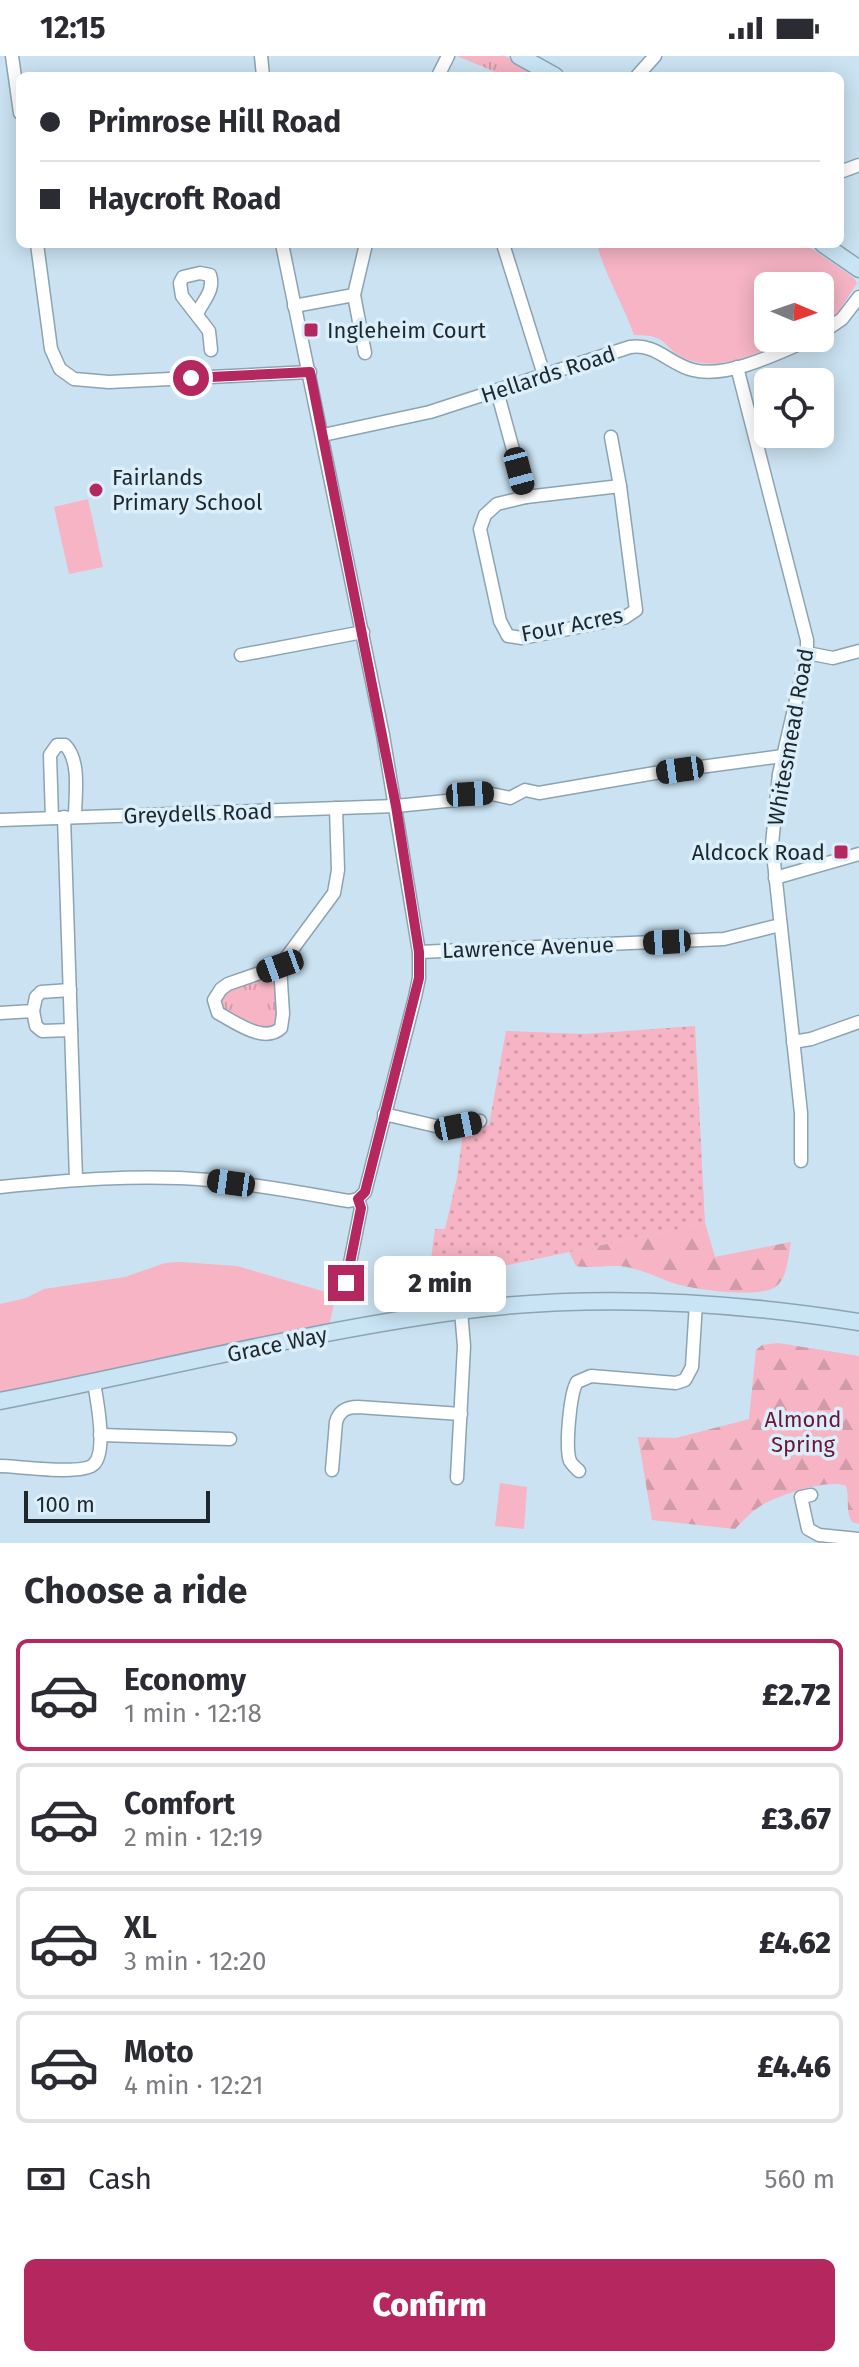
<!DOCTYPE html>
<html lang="en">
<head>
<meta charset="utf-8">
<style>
	:root { --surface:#fff; --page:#f7f7f7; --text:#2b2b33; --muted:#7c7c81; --line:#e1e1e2; --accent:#b5285f }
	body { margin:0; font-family:"Fira Sans",sans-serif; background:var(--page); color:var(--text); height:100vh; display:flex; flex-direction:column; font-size:30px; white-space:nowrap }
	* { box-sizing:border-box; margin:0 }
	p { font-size:26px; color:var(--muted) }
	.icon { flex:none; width:44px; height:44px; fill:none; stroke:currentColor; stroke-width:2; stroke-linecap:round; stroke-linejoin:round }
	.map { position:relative; height:1487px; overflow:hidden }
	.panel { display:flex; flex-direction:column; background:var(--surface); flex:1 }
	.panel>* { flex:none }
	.guide { position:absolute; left:16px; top:16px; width:828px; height:176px; border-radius:12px; box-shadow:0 4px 20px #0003; display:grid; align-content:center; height:176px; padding:0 24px; background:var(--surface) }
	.needle { width:52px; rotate:92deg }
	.buttons { position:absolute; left:754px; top:216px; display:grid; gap:16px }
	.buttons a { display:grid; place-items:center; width:80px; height:80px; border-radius:12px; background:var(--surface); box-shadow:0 4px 20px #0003; font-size:40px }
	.scale { position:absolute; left:24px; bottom:20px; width:186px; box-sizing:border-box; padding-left:8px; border:4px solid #1e272d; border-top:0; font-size:22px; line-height:28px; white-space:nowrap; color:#1e272d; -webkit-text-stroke:6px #dbeffb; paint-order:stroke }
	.end { position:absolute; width:36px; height:36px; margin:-18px; border:10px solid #b5285f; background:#fff; box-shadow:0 0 0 4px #fff }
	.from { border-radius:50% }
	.bubble { position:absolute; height:56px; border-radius:12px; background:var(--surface); box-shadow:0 4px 20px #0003; font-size:26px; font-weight:800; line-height:56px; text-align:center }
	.car { position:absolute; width:24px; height:48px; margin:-24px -12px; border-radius:10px; box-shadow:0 0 6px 2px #0007; background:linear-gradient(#222 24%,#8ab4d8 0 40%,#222 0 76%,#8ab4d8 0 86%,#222 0) }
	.guide b { display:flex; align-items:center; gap:28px; height:76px; font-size:30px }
	.guide b+b { border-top:2px solid var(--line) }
	.guide i { width:20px; height:20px; background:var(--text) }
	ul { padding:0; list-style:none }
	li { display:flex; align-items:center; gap:24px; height:112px; margin:0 16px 12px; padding:0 8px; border:4px solid var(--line); border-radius:12px }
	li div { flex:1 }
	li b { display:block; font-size:30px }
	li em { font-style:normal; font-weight:800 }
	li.selected { border-color:var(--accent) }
	li>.icon { width:72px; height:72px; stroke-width:1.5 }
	h2 { padding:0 24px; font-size:36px; line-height:96px }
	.pay { display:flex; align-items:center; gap:20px; height:88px; padding:0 24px; font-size:30px }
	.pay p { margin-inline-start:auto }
	.button { display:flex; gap:16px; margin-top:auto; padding:16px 24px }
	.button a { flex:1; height:92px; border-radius:12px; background:var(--accent); color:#fff; font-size:32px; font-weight:800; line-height:92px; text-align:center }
	.status { display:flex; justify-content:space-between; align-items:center; height:56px; padding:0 40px; background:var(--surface); direction:ltr }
	.status svg { height:22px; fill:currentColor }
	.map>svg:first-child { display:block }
	.grass { fill:url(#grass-tufts) }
	.forest { fill:url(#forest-firs) }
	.park { fill:#f6b4c4 }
	.garden { fill:url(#garden-dots) }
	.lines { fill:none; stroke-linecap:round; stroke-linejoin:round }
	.street-casing { stroke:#8ca3b2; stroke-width:15 }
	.secondary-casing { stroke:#8ca3b2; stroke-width:19 }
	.street { stroke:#fff; stroke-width:12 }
	.secondary { stroke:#c9e5f5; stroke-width:16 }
	.route { stroke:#b5285f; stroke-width:10 }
	.poi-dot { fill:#b5285f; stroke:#dbeffb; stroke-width:3 }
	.labels { text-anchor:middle; stroke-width:7; stroke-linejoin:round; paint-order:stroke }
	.poi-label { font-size:22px; fill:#1e272d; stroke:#dbeffb; text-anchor:start }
	.street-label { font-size:22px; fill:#1e272d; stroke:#dbeffb }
	.park-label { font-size:22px; fill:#6c1637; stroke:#dbeffb }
</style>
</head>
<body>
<div class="status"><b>12:15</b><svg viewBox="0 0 49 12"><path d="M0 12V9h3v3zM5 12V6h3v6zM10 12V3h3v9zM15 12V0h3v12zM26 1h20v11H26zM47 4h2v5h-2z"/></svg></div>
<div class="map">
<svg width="859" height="1487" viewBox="0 0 859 1487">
	<defs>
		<pattern id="grass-tufts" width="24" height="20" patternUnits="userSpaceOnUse" patternTransform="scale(2)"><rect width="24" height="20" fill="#f6b4c4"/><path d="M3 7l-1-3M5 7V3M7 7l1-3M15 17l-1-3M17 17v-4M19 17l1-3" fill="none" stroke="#d29ba9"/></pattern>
		<pattern id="forest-firs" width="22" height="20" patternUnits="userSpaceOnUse" patternTransform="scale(2)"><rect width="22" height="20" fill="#f6b4c4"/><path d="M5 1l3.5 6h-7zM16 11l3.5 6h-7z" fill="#d29ba9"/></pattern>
		<pattern id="garden-dots" width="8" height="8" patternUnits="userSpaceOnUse" patternTransform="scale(2)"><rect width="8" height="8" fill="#f6b4c4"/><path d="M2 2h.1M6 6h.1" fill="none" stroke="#d29ba9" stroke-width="1.8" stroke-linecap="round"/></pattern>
	</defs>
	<rect width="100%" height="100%" fill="#cae2f2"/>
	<g class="grass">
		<polygon points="457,0 505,0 541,20 505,20"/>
		<polygon points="270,920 275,923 278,965 273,972 264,973 223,954 219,942 225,935"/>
	</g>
	<g class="forest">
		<path d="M705,1167L715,1201L791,1186C788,1199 788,1223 775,1231C760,1242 703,1234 684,1230C662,1225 643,1212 619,1210C605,1209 591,1213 576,1210L569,1196Z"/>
		<path d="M778,1287L859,1300V1468L852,1466C845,1456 850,1442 846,1430C828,1422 775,1440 759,1451C750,1457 742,1466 735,1473L652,1464L638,1381L676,1382L749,1363L756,1294L762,1289Z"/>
	</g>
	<g class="park">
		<path d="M597,188H805L854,222L857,227L837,258L820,270V230H768V282H793C761,295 719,318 684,302C660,290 670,279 634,279C623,247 605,220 597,188Z"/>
		<polygon points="88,443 103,511 69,518 54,451"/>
		<polygon points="180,1206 237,1210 336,1239 329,1270 0,1336 0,1248 26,1242 44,1233 125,1221 165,1207"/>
		<polygon points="500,1427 527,1431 524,1473 495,1470"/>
	</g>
	<polygon class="garden" points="695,970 705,1167 428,1226 435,1173 445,1173 457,1122 463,1076 489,1069 506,975 585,978"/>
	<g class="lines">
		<g class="street-casing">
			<g id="street">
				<polyline points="12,0 20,57"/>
				<polyline points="261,0 263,20"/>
				<polyline points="438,20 448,0"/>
				<polyline points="637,20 655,0"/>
				<polyline points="840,116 859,109"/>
				<polyline points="37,188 51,293 60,313 74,323 109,326 310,316"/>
				<polyline points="282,188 383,679 419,896 419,922 415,941 365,1136 358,1143 361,1152 346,1227"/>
				<polyline points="503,188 544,319"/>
				<polyline points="354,239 365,297"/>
				<polyline points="294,250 354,239 366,188"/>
				<path d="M197,258C203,244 215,235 210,219L200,217L183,221L180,227L182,240L209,275L211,294"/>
				<polyline points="820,278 842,263 859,241"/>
				<polyline points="737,311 807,584 807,597 779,718 772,788 801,1057 801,1105"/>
				<polyline points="497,335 526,441"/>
				<path d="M323,379L430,356L630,291C656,287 669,308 693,314C728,323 780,296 813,282"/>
				<polyline points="611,381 620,430"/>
				<polygon points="620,430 636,554 624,562 522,582 508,580 500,565 480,473 485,459 497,448 526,441"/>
				<polyline points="807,597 833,602 859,595"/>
				<polyline points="241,599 363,576"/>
				<polyline points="64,761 76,1123"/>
				<path d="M52,762L50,699L57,689H65C81,705 75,739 75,761"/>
				<polyline points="0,764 396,750 456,744 470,738 487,737 510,742 525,734 539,737 655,717 783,700"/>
				<polyline points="775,822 859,798"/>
				<polyline points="419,896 724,883 780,869"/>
				<path d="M280,910L228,928L221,933L214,944L218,957C235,966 264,988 281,972L283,958L280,910L334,837L338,814L336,752"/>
				<polyline points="33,955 36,970 42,975 71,974"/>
				<polyline points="0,957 33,955 36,941 41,936 70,934"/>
				<polyline points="793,986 811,983 859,966"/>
				<polyline points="384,1058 440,1071 480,1065"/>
				<path d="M0,1131C69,1124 139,1118 209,1124C256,1128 302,1137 349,1145L358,1143"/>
				<polyline points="100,1379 230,1383"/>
				<path d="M0,1410C18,1410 83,1420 94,1408C107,1395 97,1344 94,1327"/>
				<path d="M332,1414L336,1366C339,1355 346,1351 358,1351L461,1358"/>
				<path d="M579,1415C575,1411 573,1410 570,1405C565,1392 570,1337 577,1326L591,1320L676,1327L685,1324L692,1311L696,1247"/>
				<polyline points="457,1422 464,1290 461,1255"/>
				<polyline points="811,1439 801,1441 808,1473 819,1479 859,1483"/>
			</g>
		</g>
		<g class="secondary-casing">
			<g id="secondary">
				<polyline points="519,0 555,20"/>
				<polyline points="823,188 859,213"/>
				<path d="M0,1345C153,1315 305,1276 459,1255C592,1237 727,1245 859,1266"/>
			</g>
		</g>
		<use href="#street" class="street"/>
		<use href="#secondary" class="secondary"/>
	</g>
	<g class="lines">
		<polyline class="route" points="191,322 310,316 396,750 419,896 419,922 365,1136 358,1143 361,1152 346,1227"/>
	</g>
	<g class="poi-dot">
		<rect x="303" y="266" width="16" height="16" rx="4"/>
		<circle cx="96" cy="434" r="8"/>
		<rect x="833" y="788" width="16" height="16" rx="4"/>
	</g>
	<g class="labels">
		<g class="poi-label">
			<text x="327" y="282">Ingleheim Court</text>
			<text x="112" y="429">Fairlands<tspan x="112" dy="25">Primary School</tspan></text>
			<text x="825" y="804" text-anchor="end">Aldcock Road</text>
		</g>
		<g class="street-label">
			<text transform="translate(548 318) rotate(-18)" y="8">Hellards Road</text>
			<text transform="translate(572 568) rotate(-11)" y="8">Four Acres</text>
			<text transform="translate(790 681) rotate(-80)" y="8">Whitesmead Road</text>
			<text transform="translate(198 757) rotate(-2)" y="8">Greydells Road</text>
			<text transform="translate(528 891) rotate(-2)" y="8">Lawrence Avenue</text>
			<text transform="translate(277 1288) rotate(-12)" y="8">Grace Way</text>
		</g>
		<g class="park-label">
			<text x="803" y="1371">Almond<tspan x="803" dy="25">Spring</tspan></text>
		</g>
	</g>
</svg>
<div class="buttons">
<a><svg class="needle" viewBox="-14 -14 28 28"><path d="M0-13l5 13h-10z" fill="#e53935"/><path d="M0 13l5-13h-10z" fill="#7c7c81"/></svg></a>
<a><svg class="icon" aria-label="locate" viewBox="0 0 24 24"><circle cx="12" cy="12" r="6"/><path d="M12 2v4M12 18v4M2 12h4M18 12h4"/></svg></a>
</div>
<div class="scale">100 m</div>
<i class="end from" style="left:191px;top:322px"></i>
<i class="end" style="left:346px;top:1227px"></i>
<div class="bubble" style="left:374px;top:1200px;width:132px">2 min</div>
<i class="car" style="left:519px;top:415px;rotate:165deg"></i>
<i class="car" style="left:680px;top:714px;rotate:262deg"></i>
<i class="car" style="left:470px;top:738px;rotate:87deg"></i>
<i class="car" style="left:667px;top:886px;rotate:267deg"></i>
<i class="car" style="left:280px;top:910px;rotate:250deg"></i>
<i class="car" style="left:458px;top:1070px;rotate:79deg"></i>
<i class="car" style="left:231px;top:1127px;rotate:278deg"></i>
<div class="guide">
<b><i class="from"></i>Primrose Hill Road</b>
<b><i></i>Haycroft Road</b>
</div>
</div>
<section class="panel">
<h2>Choose a ride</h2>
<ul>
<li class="selected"><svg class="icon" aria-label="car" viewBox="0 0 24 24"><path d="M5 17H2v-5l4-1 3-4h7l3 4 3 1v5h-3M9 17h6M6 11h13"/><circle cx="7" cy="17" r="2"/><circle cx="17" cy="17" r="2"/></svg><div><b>Economy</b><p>1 min · 12:18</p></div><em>£2.72</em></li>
<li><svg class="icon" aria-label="car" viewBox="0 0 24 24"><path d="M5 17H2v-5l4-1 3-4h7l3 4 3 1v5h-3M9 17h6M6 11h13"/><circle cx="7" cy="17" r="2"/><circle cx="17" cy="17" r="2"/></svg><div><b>Comfort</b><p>2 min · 12:19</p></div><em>£3.67</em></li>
<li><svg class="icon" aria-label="car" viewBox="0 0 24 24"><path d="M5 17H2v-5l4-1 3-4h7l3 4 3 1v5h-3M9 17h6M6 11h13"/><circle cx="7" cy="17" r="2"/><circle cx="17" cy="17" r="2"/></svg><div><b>XL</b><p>3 min · 12:20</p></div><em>£4.62</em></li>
<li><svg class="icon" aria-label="car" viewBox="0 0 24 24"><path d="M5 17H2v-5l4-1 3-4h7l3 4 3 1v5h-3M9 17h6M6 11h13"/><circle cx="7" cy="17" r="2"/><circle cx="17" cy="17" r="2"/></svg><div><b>Moto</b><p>4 min · 12:21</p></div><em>£4.46</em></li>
</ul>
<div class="pay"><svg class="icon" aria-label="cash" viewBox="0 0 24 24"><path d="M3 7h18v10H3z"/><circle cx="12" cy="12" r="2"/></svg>Cash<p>560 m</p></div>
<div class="button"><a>Confirm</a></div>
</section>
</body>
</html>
